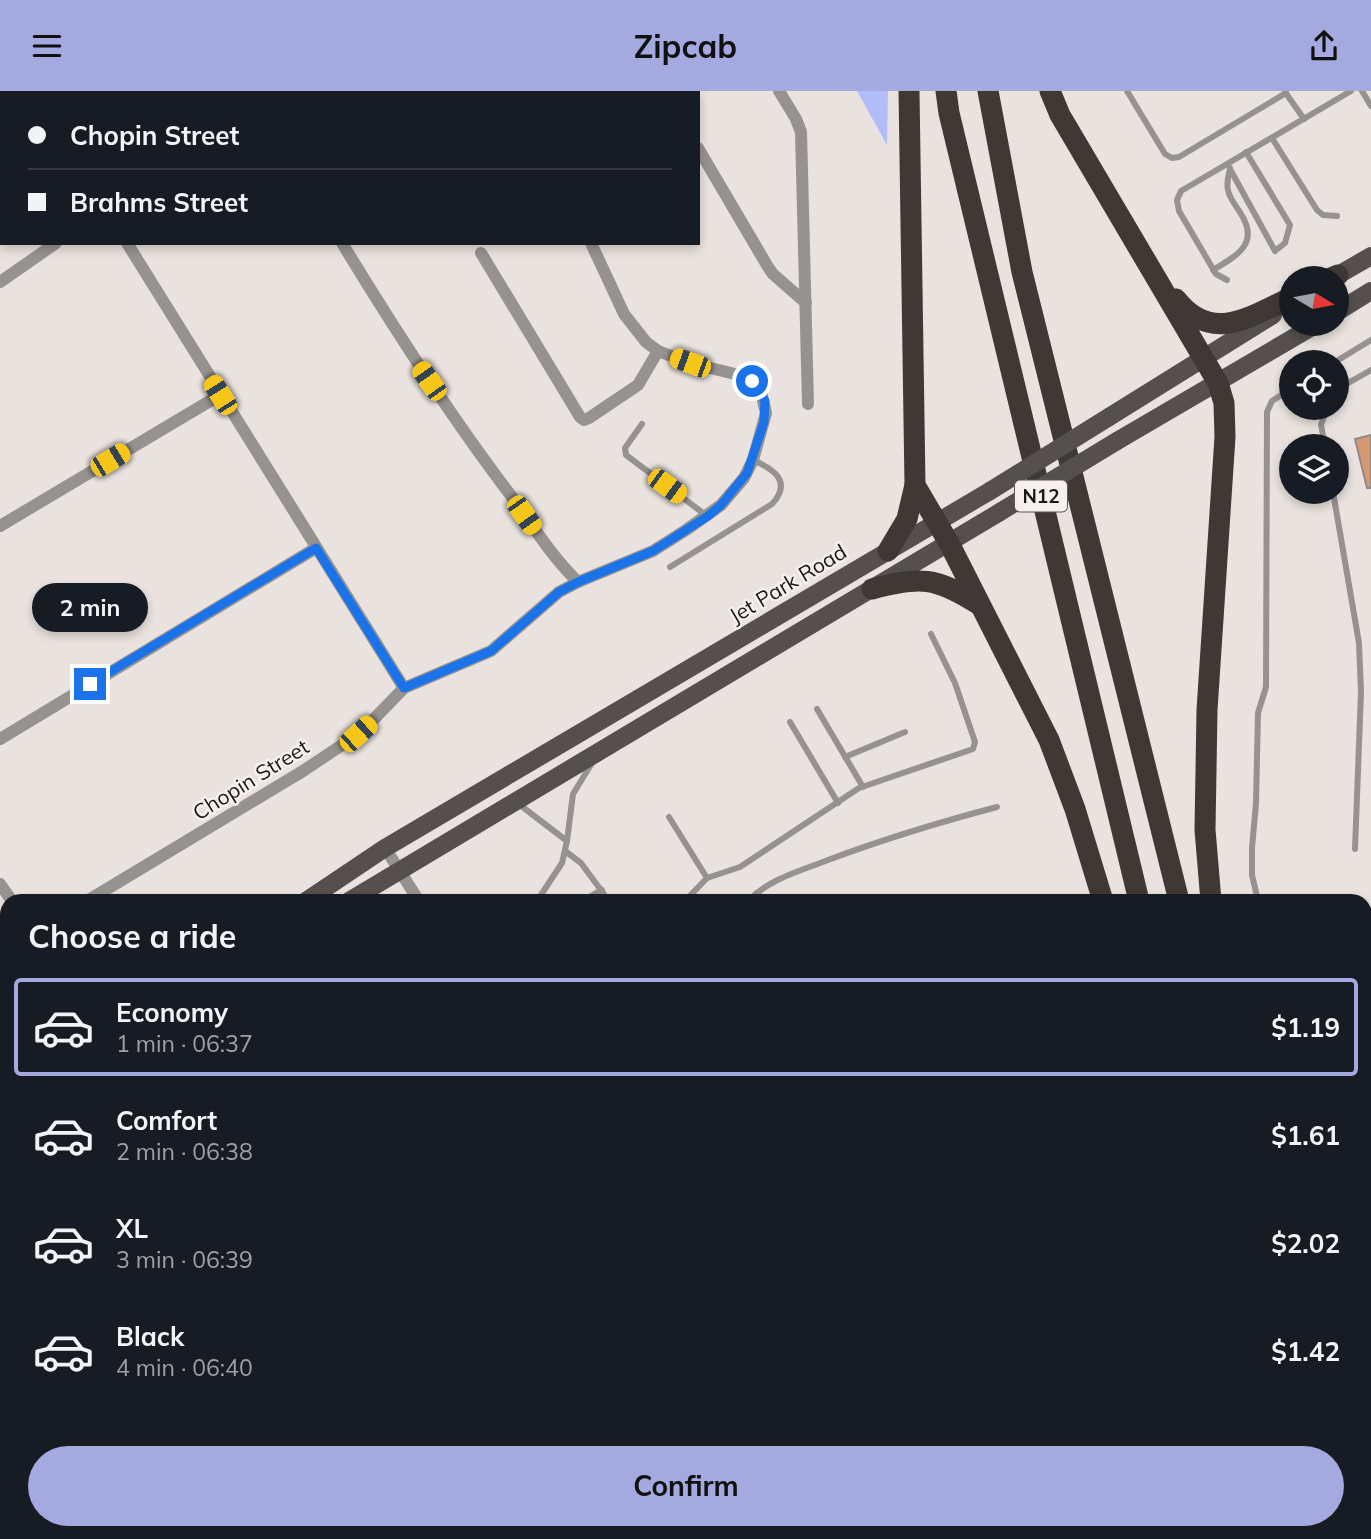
<!DOCTYPE html>
<html lang="en">
<head>
<meta charset="utf-8">
<style>
	:root { --surface:#171b24; --page:#20242c; --text:#f1f3f6; --muted:#9ea1a6; --line:#363941; --accent:#a4a9df }
	body { margin:0; font-family:Mulish,sans-serif; background:var(--page); color:var(--text); height:100vh; display:flex; flex-direction:column; font-size:26px; white-space:nowrap }
	* { box-sizing:border-box; margin:0 }
	p { font-size:23px; color:var(--muted) }
	.icon { flex:none; width:38px; height:38px; fill:none; stroke:currentColor; stroke-width:2; stroke-linecap:round; stroke-linejoin:round }
	.map { position:relative; flex:1; overflow:hidden }
	.panel { position:absolute; left:0px; top:803px; width:1372px; height:646px; display:flex; flex-direction:column; background:var(--surface); border-radius:21px 21px 0 0; box-shadow:0 4px 10px #0003 }
	.panel>* { flex:none }
	.top-card { position:absolute; left:0px; top:0px; width:700px; height:154px; box-shadow:0 4px 10px #0003; display:grid; align-content:center; height:154px; padding:0 28px; background:var(--surface) }
	.needle { width:46px; rotate:100deg }
	.controls { position:absolute; left:1279px; top:175px; display:grid; gap:14px }
	.controls a { display:grid; place-items:center; width:70px; height:70px; border-radius:50%; background:var(--surface); box-shadow:0 4px 10px #0003; font-size:35px }
	.end { position:absolute; width:32px; height:32px; margin:-16px; border:9px solid #1a73e8; background:#fff; box-shadow:0 0 0 4px #fff }
	.from { border-radius:50% }
	.bubble { position:absolute; height:49px; border-radius:24px; background:var(--surface); box-shadow:0 4px 10px #0003; font-size:23px; font-weight:700; line-height:49px; text-align:center }
	.car { position:absolute; width:21px; height:42px; margin:-21px -10px; border-radius:9px; box-shadow:0 0 5px 2px #0007; background:linear-gradient(#f5c518 24%,#345 0 40%,#f5c518 0 76%,#345 0 86%,#f5c518 0) }
	.top-card b { display:flex; align-items:center; gap:24px; height:66px; font-size:26px }
	.top-card b+b { border-top:2px solid var(--line) }
	.top-card i { width:18px; height:18px; background:var(--text) }
	ul { padding:0; list-style:none }
	li { display:flex; align-items:center; gap:21px; height:98px; margin:0 14px 10px; padding:0 14px; border:4px solid transparent; border-radius:7px }
	li div { flex:1 }
	li b { display:block; font-size:26px }
	li em { font-style:normal; font-weight:700 }
	li.on { border-color:var(--accent) }
	li>.icon { width:63px; height:63px; stroke-width:1.5 }
	h2 { padding:0 28px; font-size:32px; line-height:84px }
	.primary-button { display:flex; gap:14px; margin-top:auto; padding:14px 28px }
	.primary-button a { flex:1; height:80px; border-radius:42px; background:var(--accent); color:#111; font-size:28px; font-weight:700; line-height:80px; text-align:center }
	header { display:flex; justify-content:space-between; align-items:center; height:91px; padding:0 28px; background:var(--accent); color:#111; font-size:32px; font-weight:700 }
	.map>svg:first-child { display:block }
	.green { fill:#b0bdf8 }
	.building { fill:#d69773; stroke:#908a86; stroke-width:2 }
	.lines { fill:none; stroke-linecap:round; stroke-linejoin:round }
	.lane { stroke:#959290; stroke-width:6 }
	.street { stroke:#959290; stroke-width:12 }
	.secondary { stroke:#6f6b69; stroke-width:18 }
	.primary { stroke:#55504d; stroke-width:18 }
	.highway { stroke:#3f3936; stroke-width:21 }
	.primary-bridge { stroke:#55504d; stroke-width:18 }
	.route { stroke:#1a73e8; stroke-width:9 }
	.labels { text-anchor:middle; stroke-width:5; stroke-linejoin:round; paint-order:stroke }
	.shield { fill:#f6efeb; stroke:#5c5857; stroke-width:2 }
	.shield-label { font-size:19px; font-weight:bold; fill:#1a1817 }
	.street-label { font-size:21px; fill:#1a1817; stroke:#f6efeb }
</style>
</head>
<body>
<header><svg class="icon" aria-label="menu" viewBox="0 0 24 24"><path d="M4 6h16M4 12h16M4 18h16"/></svg>Zipcab<svg class="icon" aria-label="share" viewBox="0 0 24 24"><path d="M12 15V3M7 8l5-5 5 5M5 13v7h14v-7"/></svg></header>
<div class="map">
<svg width="1371" height="1448" viewBox="0 0 1371 1448">
	<rect width="100%" height="100%" fill="#e9e2de"/>
	<polygon class="green" points="857,0 888,0 887,54"/>
	<polygon class="building" points="1371,344 1371,397 1367,397 1355,348"/>
	<g class="lines">
		<g class="lane">
			<polyline points="1127,0 1165,63 1172,67 1179,66 1286,2"/>
			<polyline points="1362,0 1371,15"/>
			<polyline points="1285,1 1304,28"/>
			<polyline points="1272,47 1317,119 1323,124 1337,125"/>
			<polyline points="1230,78 1275,160 1285,152 1290,134 1246,61"/>
			<path d="M1213,179C1236,165 1260,153 1241,123C1237,116 1229,107 1228,99C1226,91 1229,84 1230,77"/>
			<polyline points="1227,189 1216,183 1179,120 1177,109 1181,100 1351,0"/>
			<polyline points="1335,271 1371,249"/>
			<polyline points="1337,302 1341,296 1371,279"/>
			<polyline points="642,333 625,357 626,364 707,425"/>
			<polyline points="1325,355 1321,334 1327,317"/>
			<polyline points="1333,401 1359,552 1361,601 1355,758"/>
			<path d="M670,476L772,413C793,390 773,378 753,369"/>
			<polyline points="817,618 863,696"/>
			<polyline points="790,631 838,712"/>
			<polyline points="845,666 905,641"/>
			<polyline points="516,711 567,750"/>
			<polyline points="669,726 707,787 685,810"/>
			<polyline points="565,760 581,772 609,810"/>
			<polyline points="707,787 740,776 859,697 973,658 975,651 955,592 931,543"/>
			<polyline points="537,810 562,772 567,750 573,703 592,672"/>
			<polyline points="582,810 602,799"/>
			<path d="M748,810C769,788 800,780 828,769C884,748 940,731 997,716"/>
			<polyline points="1258,810 1252,784 1252,757 1256,712 1258,622 1266,596 1267,321 1272,310 1292,297"/>
			<polyline points="1365,1127 1371,1130"/>
		</g>
		<g class="street">
			<polyline points="245,0 246,2"/>
			<polyline points="490,0 491,2"/>
			<polyline points="663,0 664,2"/>
			<polyline points="779,0 796,28 801,41 808,313"/>
			<polyline points="698,57 768,176 773,183 806,212"/>
			<polyline points="127,152 404,597"/>
			<path d="M342,152C395,239 450,325 512,406C533,435 552,466 578,491"/>
			<polyline points="481,162 580,326 584,329 589,327 638,294 658,260"/>
			<polyline points="0,191 56,152"/>
			<polyline points="0,435 220,304"/>
			<polyline points="0,648 316,457"/>
			<polyline points="385,757 419,810"/>
			<polyline points="0,793 12,810"/>
			<polyline points="87,810 303,680 345,652 369,633 404,597 491,560 559,501 578,491 653,460 686,439 721,414 744,387 753,369 766,322 761,301 752,290 743,285 690,272 658,260 646,251 624,223 591,152"/>
			<polyline points="203,1442 204,1448"/>
			<polyline points="392,1442 393,1448"/>
			<polyline points="587,1442 588,1448"/>
			<polyline points="773,1442 774,1448"/>
			<polyline points="910,1442 911,1448"/>
		</g>
		<g class="secondary">
			<polyline points="0,1229 7,1251"/>
			<polyline points="0,1284 7,1307"/>
			<polyline points="46,1442 47,1448"/>
			<polyline points="62,1442 63,1448"/>
		</g>
		<g class="primary">
			<polyline points="1333,187 1371,165"/>
			<polyline points="1337,221 1371,200"/>
			<polyline points="1109,326 1273,224"/>
			<polyline points="1117,350 1317,233"/>
			<polyline points="306,810 385,757 990,400"/>
			<polyline points="349,810 1000,421"/>
			<polyline points="0,1003 7,999"/>
			<polyline points="0,1043 7,1034"/>
		</g>
		<g class="highway">
			<polyline points="909,0 915,394 949,452 1049,649 1075,718 1103,810"/>
			<polyline points="946,0 949,22 1139,810"/>
			<polyline points="988,0 1022,181 1179,810"/>
			<polyline points="1050,0 1060,24 1218,292 1224,312 1225,346 1207,619 1205,739 1211,810"/>
			<polyline points="1331,187 1338,184"/>
			<path d="M1176,208C1212,254 1251,225 1292,206"/>
			<polyline points="888,460 907,428 915,394"/>
			<path d="M872,498C920,485 936,486 978,513"/>
			<polyline points="1272,1442 1273,1448"/>
			<polyline points="1330,1442 1332,1448"/>
		</g>
		<g class="primary-bridge">
			<polyline points="990,400 1109,326"/>
			<polyline points="1000,421 1117,350"/>
		</g>
	</g>
	<g class="lines">
		<polyline class="route" points="90,593 316,457 404,597 491,560 559,501 578,491 653,460 708,425 721,414 747,382 764,331 765,310 752,290"/>
	</g>
	<g class="labels">
		<rect class="shield" x="1015" y="389.5" width="52" height="31" rx="5"/>
		<g class="shield-label">
			<text x="1041" y="412">N12</text>
		</g>
		<g class="street-label">
			<text transform="translate(788 493) rotate(-31)" y="7">Jet Park Road</text>
			<text transform="translate(251 689) rotate(-32)" y="7">Chopin Street</text>
		</g>
	</g>
</svg>
<div class="controls">
<a><svg class="needle" viewBox="-14 -14 28 28"><path d="M0-13l5 13h-10z" fill="#e53935"/><path d="M0 13l5-13h-10z" fill="#9ea1a6"/></svg></a>
<a><svg class="icon" aria-label="locate" viewBox="0 0 24 24"><circle cx="12" cy="12" r="6"/><path d="M12 2v4M12 18v4M2 12h4M18 12h4"/></svg></a>
<a><svg class="icon" aria-label="layers" viewBox="0 0 24 24"><path d="M12 4l9 5-9 5-9-5zM3 14l9 5 9-5"/></svg></a>
</div>
<i class="end from" style="left:752px;top:290px"></i>
<i class="end" style="left:90px;top:593px"></i>
<div class="bubble" style="left:32px;top:492px;width:116px">2 min</div>
<i class="car" style="left:690px;top:272px;rotate:290deg"></i>
<i class="car" style="left:429px;top:290px;rotate:325deg"></i>
<i class="car" style="left:220px;top:304px;rotate:328deg"></i>
<i class="car" style="left:110px;top:369px;rotate:59deg"></i>
<i class="car" style="left:667px;top:395px;rotate:126deg"></i>
<i class="car" style="left:524px;top:424px;rotate:145deg"></i>
<i class="car" style="left:358px;top:643px;rotate:48deg"></i>
<div class="top-card">
<b><i class="from"></i>Chopin Street</b>
<b><i></i>Brahms Street</b>
</div>
<section class="panel">
<h2>Choose a ride</h2>
<ul>
<li class="on"><svg class="icon" aria-label="car" viewBox="0 0 24 24"><path d="M5 17H2v-5l4-1 3-4h7l3 4 3 1v5h-3M9 17h6M6 11h13"/><circle cx="7" cy="17" r="2"/><circle cx="17" cy="17" r="2"/></svg><div><b>Economy</b><p>1 min · 06:37</p></div><em>$1.19</em></li>
<li><svg class="icon" aria-label="car" viewBox="0 0 24 24"><path d="M5 17H2v-5l4-1 3-4h7l3 4 3 1v5h-3M9 17h6M6 11h13"/><circle cx="7" cy="17" r="2"/><circle cx="17" cy="17" r="2"/></svg><div><b>Comfort</b><p>2 min · 06:38</p></div><em>$1.61</em></li>
<li><svg class="icon" aria-label="car" viewBox="0 0 24 24"><path d="M5 17H2v-5l4-1 3-4h7l3 4 3 1v5h-3M9 17h6M6 11h13"/><circle cx="7" cy="17" r="2"/><circle cx="17" cy="17" r="2"/></svg><div><b>XL</b><p>3 min · 06:39</p></div><em>$2.02</em></li>
<li><svg class="icon" aria-label="car" viewBox="0 0 24 24"><path d="M5 17H2v-5l4-1 3-4h7l3 4 3 1v5h-3M9 17h6M6 11h13"/><circle cx="7" cy="17" r="2"/><circle cx="17" cy="17" r="2"/></svg><div><b>Black</b><p>4 min · 06:40</p></div><em>$1.42</em></li>
</ul>
<div class="primary-button"><a>Confirm</a></div>
</section>
</div>
</body>
</html>
